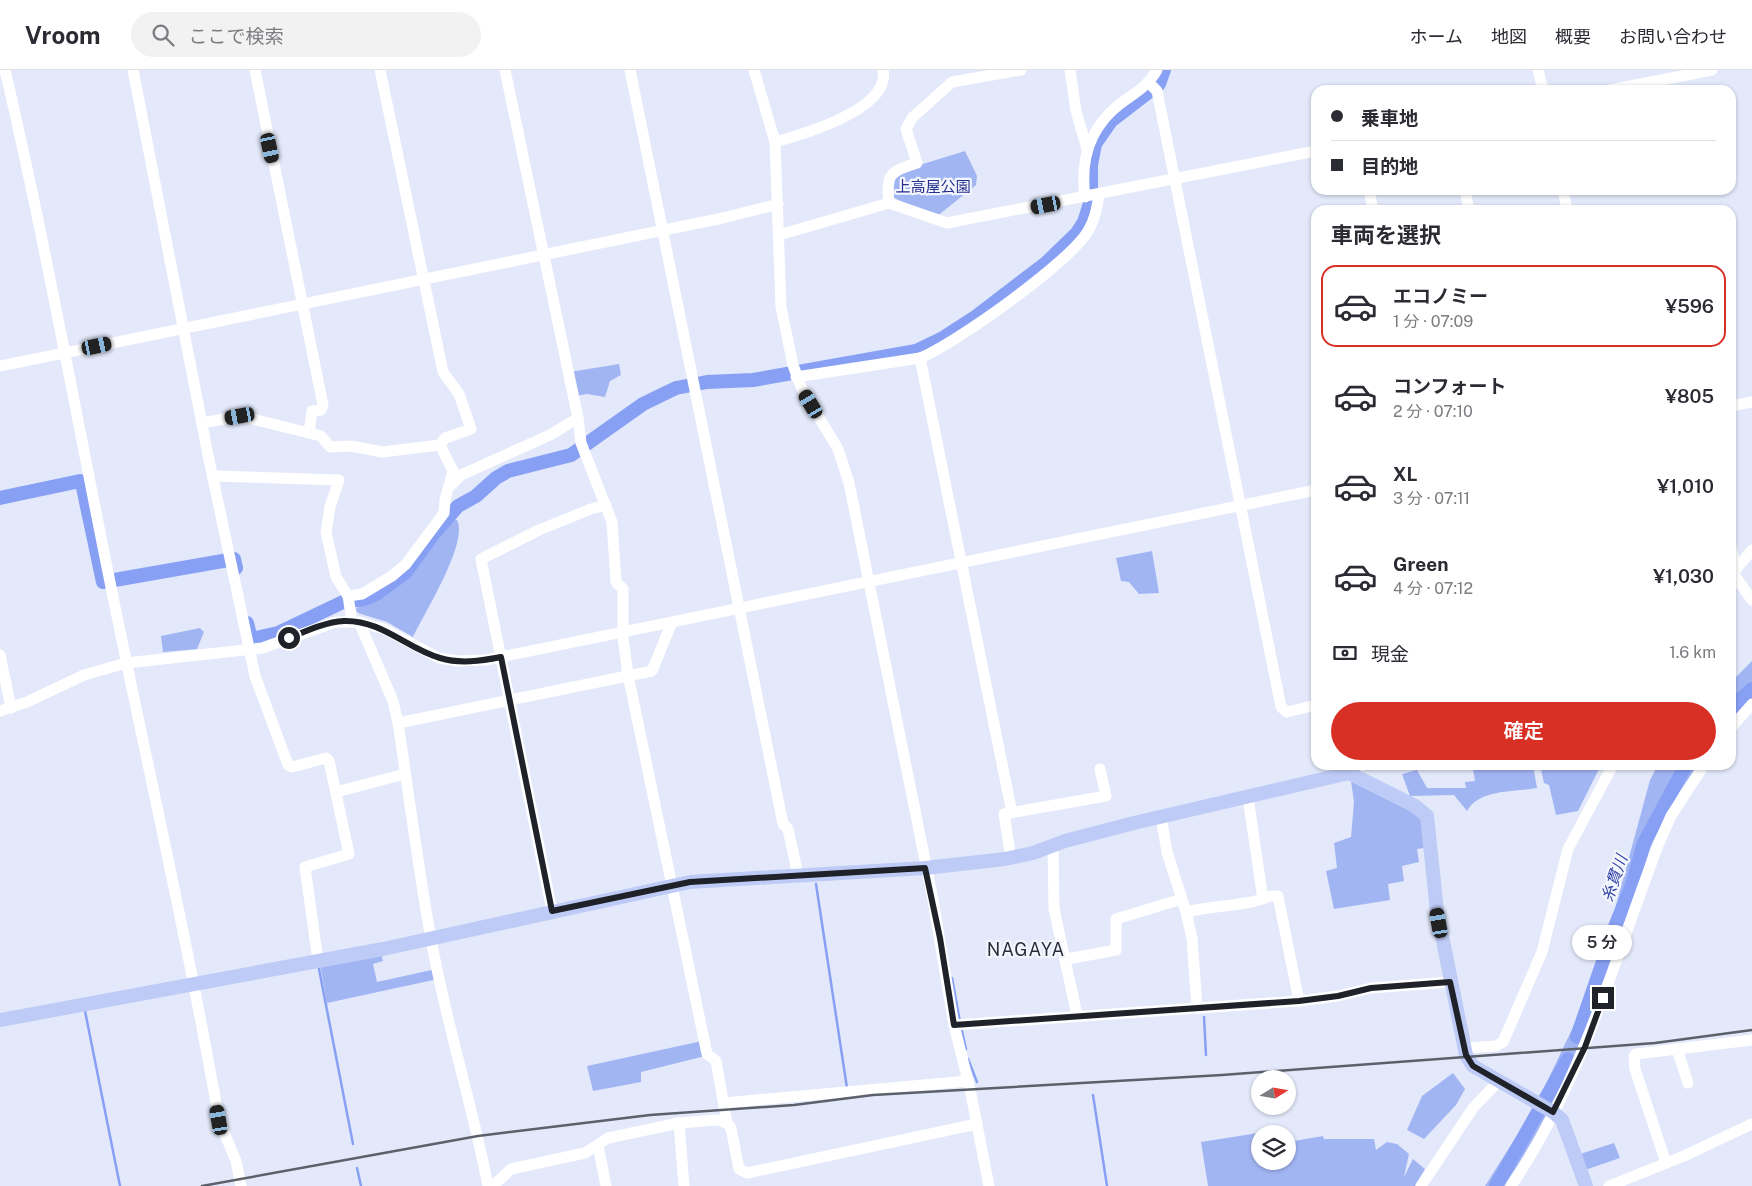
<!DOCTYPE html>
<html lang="ja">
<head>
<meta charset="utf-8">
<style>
	:root { --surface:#fff; --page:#f2f2f3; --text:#2b2b33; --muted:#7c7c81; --line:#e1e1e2; --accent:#d93025 }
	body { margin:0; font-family:"Public Sans","Noto Sans JP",sans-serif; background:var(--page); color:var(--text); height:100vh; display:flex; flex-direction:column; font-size:19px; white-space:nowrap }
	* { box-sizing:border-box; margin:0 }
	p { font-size:16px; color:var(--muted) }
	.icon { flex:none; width:28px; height:28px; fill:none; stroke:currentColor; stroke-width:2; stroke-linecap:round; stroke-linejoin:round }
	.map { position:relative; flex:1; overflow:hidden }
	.drawer { position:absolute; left:1311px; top:135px; width:425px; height:565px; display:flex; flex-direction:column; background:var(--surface); border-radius:15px; box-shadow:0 1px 4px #0004 }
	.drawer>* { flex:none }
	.hud { position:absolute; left:1311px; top:15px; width:425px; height:110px; border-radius:15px; box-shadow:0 1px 4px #0004; display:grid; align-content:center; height:110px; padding:0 20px; background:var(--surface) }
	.needle { width:32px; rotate:79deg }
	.tools { position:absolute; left:1251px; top:1000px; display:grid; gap:10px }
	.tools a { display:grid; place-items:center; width:45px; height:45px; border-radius:50%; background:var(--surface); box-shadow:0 1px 4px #0004; font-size:25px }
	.end { position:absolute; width:22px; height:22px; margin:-11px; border:6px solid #1f2228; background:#fff; box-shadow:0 0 0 2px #fff }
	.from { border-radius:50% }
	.bubble { position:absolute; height:35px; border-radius:18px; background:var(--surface); box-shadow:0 1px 4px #0004; font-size:16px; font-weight:600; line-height:35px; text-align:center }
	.car { position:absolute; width:15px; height:30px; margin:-15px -8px; border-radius:6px; box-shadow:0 0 4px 1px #0007; background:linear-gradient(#222 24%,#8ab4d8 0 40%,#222 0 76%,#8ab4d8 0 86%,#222 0) }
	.hud b { display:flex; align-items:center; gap:18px; height:48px; font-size:19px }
	.hud b+b { border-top:1px solid var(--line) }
	.hud i { width:12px; height:12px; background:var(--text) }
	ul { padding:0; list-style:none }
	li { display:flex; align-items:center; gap:15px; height:82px; margin:0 10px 8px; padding:0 10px; border:2px solid transparent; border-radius:15px }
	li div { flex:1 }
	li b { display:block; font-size:19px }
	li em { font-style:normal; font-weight:600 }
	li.on { border-color:var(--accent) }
	li>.icon { width:45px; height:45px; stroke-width:1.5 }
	h2 { padding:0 20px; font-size:22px; line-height:60px }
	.pay { display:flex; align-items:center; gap:12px; height:55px; padding:0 20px; font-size:19px }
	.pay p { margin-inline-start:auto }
	.button { display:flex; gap:10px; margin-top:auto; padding:10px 20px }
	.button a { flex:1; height:58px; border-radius:30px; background:var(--accent); color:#fff; font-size:20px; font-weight:600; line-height:58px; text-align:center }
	header { display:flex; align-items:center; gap:30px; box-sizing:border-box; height:70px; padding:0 25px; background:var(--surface); border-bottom:1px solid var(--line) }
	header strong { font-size:24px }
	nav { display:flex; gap:28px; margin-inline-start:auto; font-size:18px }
	.search { width:350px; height:45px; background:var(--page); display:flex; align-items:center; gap:12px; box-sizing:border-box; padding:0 18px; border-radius:28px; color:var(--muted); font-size:19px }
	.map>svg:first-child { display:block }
	.green { fill:#a2b5f3 }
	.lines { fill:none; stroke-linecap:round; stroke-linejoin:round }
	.stream { stroke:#87a0f4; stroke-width:2.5 }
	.river { stroke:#87a0f4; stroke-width:14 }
	.minor { stroke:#fff; stroke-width:11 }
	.major { stroke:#becbf7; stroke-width:14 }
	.rail { stroke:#5c606a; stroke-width:2.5 }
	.route { stroke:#1f2228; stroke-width:6 }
	.labels { text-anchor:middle; stroke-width:4.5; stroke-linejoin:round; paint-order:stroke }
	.park-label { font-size:15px; fill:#232f8e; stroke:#f4f6fd }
	.water-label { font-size:16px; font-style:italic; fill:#3345a6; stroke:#f4f6fd }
	.quarter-label { font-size:18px; letter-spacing:1px; fill:#292d3a; stroke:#f4f6fd }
</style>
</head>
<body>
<header>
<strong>Vroom</strong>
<div class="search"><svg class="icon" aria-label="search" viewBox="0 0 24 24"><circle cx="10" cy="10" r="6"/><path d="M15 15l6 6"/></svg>ここで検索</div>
<nav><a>ホーム</a><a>地図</a><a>概要</a><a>お問い合わせ</a></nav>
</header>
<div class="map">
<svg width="1752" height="1116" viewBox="0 0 1752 1116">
	<rect width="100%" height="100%" fill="#e3e9fa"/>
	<g class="green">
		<polygon points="965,81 977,106 976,115 936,147 892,127 892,107 897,102"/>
		<polygon points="619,294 621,305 610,311 605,327 587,324 575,326 570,302"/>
		<path d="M451,450H457C469,472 424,544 413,567L387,552L358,543L355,539L377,526L412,499L437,462Z"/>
		<polygon points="1152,481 1159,523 1139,524 1129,512 1121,511 1116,488"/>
		<polygon points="200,558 204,562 197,579 163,582 161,566"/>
		<polygon points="1752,591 1752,630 1731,655 1731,612"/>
		<path d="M1488,695H1533L1537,718C1514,722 1479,719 1467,741L1454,725L1410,726L1402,704L1417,700L1427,718H1466L1465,712L1475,711L1473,699Z"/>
		<polygon points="1540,695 1601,695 1578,741 1556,745 1549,715 1544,713"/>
		<path d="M1658,695H1699C1682,717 1664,743 1654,769C1635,814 1622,862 1605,908C1579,980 1547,1053 1504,1116H1485L1535,1037L1575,953L1612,850L1650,710Z"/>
		<polygon points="1351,711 1420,744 1430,777 1417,779 1419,792 1402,796 1404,811 1388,814 1390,830 1334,839 1326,801 1337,798 1334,773 1351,767 1354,732"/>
		<polygon points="381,884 383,891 373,894 377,912 436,899 438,909 327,933 320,895"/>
		<polygon points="702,971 705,986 641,1002 641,1012 593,1021 587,996"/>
		<polygon points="1453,1003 1465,1019 1456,1035 1424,1069 1407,1060 1422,1026"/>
		<polygon points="1258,1063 1260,1091 1288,1091 1288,1072 1323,1066 1324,1069 1374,1069 1376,1080 1387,1072 1397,1074 1409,1084 1404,1107 1413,1089 1425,1099 1415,1116 1208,1116 1201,1072"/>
		<polygon points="1614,1073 1620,1088 1585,1100 1580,1084"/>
	</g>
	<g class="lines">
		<g class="stream">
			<polyline points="816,814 847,1018"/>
			<polyline points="319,899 353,1074"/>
			<polyline points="952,908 960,952"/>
			<polyline points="85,941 120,1116"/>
			<polyline points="1204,947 1206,985"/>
			<polyline points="961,957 966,979"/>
			<polyline points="968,989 977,1012"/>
			<polyline points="1093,1025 1107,1116"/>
			<polyline points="357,1098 361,1116"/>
		</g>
		<g class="river">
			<polyline points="0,428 80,411 82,413 103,512 234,489 236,498"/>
			<polyline points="247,553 251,569 278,563 343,532 364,529 376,524 406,502 432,466 458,436 476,426 496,408 508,401 571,385 643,334 676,318 707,312 753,310 916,281 943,268 974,248 1046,193 1077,163 1084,152 1091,130 1091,95 1095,74 1111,51 1159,14 1164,0"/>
			<polyline points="1731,638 1752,619"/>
			<polyline points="1577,967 1616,854 1631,818 1644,773 1686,695"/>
			<polyline points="1496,1116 1568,989"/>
		</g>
		<g class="minor">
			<path d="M5,0C45,171 76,345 111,517C147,695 188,872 219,1050L236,1091L241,1116"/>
			<polyline points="133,0 208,385 255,606 288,695 292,697 326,688 329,691 349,784 305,797 318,891"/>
			<polyline points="255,0 323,335 321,340 312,341 309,363"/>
			<polyline points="505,0 578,348 581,373 612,452 616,512 623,519 623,568 628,605 707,984 716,991 727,1053 731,1058 739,1099 747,1103 977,1054"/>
			<polyline points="630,0 783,754 788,759 798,805"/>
			<polyline points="754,0 775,72 781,237 793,295 802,319 838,379 849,413 933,830 954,955 970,1019 989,1116"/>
			<polyline points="1070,0 1076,41 1087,79"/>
			<polyline points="1538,0 1543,20"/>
			<polyline points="1149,13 1157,21 1281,637 1287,642 1316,635"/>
			<polyline points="1610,20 1712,0"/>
			<path d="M775,72C804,64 891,39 883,0"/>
			<polyline points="1369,120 1373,140"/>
			<polyline points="1465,120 1469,140"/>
			<polyline points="1563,120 1567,140"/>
			<path d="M1085,127C1080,90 1090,57 1120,34C1135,23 1148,16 1157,0"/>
			<path d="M889,133C886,103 890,102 917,93L906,59L912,48L952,12L1021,0"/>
			<polyline points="779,165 889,133 947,153 1316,81"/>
			<polyline points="920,288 1012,743"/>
			<polyline points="0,296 723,148 778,134"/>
			<path d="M796,307L920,288C955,274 1070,192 1088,161C1095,150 1097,137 1099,125"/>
			<polyline points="1731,336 1752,332"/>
			<polyline points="202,353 240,346 321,366 330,377 351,376 382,382 440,375 445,368 471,359 459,324 443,302 380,0"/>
			<polyline points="214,406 339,410 330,437 326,462 336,507 348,526 352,552"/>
			<polyline points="450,416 461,405 550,365 578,348"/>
			<polyline points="1731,477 1736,499"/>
			<polyline points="1733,503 1752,530"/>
			<polyline points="1731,505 1752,480"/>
			<polyline points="348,526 362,524 392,506 406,494 444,443 445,430 453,401 440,375"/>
			<path d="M359,552L393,631L398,653C409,725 418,797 431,869C446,953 472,1033 488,1116"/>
			<polyline points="0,585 11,638"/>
			<polyline points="0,641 27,632 84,605 126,593 262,578 336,552 359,552 384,559 439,588 457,591 486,590 1316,420"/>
			<polyline points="398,653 652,601 672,552"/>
			<polyline points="1731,658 1752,634"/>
			<polyline points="1349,703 1362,695"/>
			<polyline points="336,722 405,704"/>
			<polyline points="1248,728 1263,829"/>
			<polyline points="1161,747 1167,782 1186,842 1192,868 1197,938"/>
			<polyline points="1053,776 1054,839 1077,945"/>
			<polyline points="1011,788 1004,744 1106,726 1100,699"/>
			<polyline points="552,841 481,489 539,460 591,439 606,435"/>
			<path d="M1186,842C1208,837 1230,836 1252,832C1261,830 1269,824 1278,826L1299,931"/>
			<polyline points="1067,889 1116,880 1116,849 1182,829"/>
			<polyline points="954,955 1299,931 1338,926 1371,918 1450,912"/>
			<polyline points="1464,978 1496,976 1503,972 1542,882 1568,779 1613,695"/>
			<polyline points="1677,979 1688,1013"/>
			<polyline points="724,1033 968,1011"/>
			<polyline points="679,1053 684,1116"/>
			<polyline points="598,1075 606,1116"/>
			<polyline points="1666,1093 1635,999 1634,986 1636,984 1752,970"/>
			<polyline points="493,1116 511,1099 585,1083 608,1068 679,1053 717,1050 727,1053"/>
			<polyline points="1421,1116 1473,1038 1498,1012"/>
			<path d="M1511,1116C1582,1012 1614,890 1659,773L1671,746L1704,695"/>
			<polyline points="1609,1116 1684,1086 1752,1054"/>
		</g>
		<polyline class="major" points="0,950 383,879 690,812 925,798 1005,789 1033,783 1065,771 1134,753 1349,703 1415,736 1427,746 1437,841 1466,985 1473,996 1553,1042 1562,1050 1586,1116"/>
		<polyline class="rail" points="202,1116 478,1066 650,1045 794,1035 873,1025 1222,1005 1655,973 1752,960"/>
	</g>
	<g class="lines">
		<path class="route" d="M289,568C306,561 325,552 344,551C382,550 406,578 440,588C460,594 481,591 501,587L552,841L690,812L925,798L940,868L954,955L1299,931L1338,926L1371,918L1450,912L1466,985L1473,996L1553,1042L1585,977L1603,928"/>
	</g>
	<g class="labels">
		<g class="park-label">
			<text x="933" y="122">上高屋公園</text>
		</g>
		<g class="water-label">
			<text transform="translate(1614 808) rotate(-71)" y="6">糸貫川</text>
		</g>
		<g class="quarter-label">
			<text x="1026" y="886">NAGAYA</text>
		</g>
	</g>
</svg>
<div class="tools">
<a><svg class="needle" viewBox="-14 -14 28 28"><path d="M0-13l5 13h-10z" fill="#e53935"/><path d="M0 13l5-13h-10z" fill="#7c7c81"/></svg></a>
<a><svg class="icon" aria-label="layers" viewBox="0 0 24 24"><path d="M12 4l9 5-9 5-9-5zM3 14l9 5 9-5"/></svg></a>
</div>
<i class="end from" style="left:289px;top:568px"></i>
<i class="end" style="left:1603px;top:928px"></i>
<div class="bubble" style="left:1572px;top:855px;width:60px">5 分</div>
<i class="car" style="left:270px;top:78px;rotate:168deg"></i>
<i class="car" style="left:1046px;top:135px;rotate:259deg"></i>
<i class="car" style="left:97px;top:276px;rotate:78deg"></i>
<i class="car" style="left:811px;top:334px;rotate:329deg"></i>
<i class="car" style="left:240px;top:346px;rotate:260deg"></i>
<i class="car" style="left:1439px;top:853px;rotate:350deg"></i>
<i class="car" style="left:219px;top:1050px;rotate:350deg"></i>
<div class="hud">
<b><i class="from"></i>乗車地</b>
<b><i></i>目的地</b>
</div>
<section class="drawer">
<h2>車両を選択</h2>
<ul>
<li class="on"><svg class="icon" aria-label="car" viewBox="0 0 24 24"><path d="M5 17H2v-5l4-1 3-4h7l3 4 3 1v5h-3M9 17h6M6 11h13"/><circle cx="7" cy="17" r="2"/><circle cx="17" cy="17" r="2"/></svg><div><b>エコノミー</b><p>1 分 · 07:09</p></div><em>¥596</em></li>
<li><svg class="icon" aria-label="car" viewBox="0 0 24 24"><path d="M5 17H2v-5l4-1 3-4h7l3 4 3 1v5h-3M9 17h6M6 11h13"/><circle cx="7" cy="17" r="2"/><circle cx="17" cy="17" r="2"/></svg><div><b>コンフォート</b><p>2 分 · 07:10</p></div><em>¥805</em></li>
<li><svg class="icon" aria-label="car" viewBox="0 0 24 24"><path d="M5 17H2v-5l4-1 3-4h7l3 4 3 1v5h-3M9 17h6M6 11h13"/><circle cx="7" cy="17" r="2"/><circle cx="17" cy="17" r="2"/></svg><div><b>XL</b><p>3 分 · 07:11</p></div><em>¥1,010</em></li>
<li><svg class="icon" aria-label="car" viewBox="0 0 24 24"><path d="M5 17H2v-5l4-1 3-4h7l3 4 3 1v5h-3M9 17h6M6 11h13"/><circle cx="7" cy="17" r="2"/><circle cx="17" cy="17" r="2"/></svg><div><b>Green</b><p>4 分 · 07:12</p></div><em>¥1,030</em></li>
</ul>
<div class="pay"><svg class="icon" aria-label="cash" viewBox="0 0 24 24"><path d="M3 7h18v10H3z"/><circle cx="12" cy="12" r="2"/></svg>現金<p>1.6 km</p></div>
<div class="button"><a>確定</a></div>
</section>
</div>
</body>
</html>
